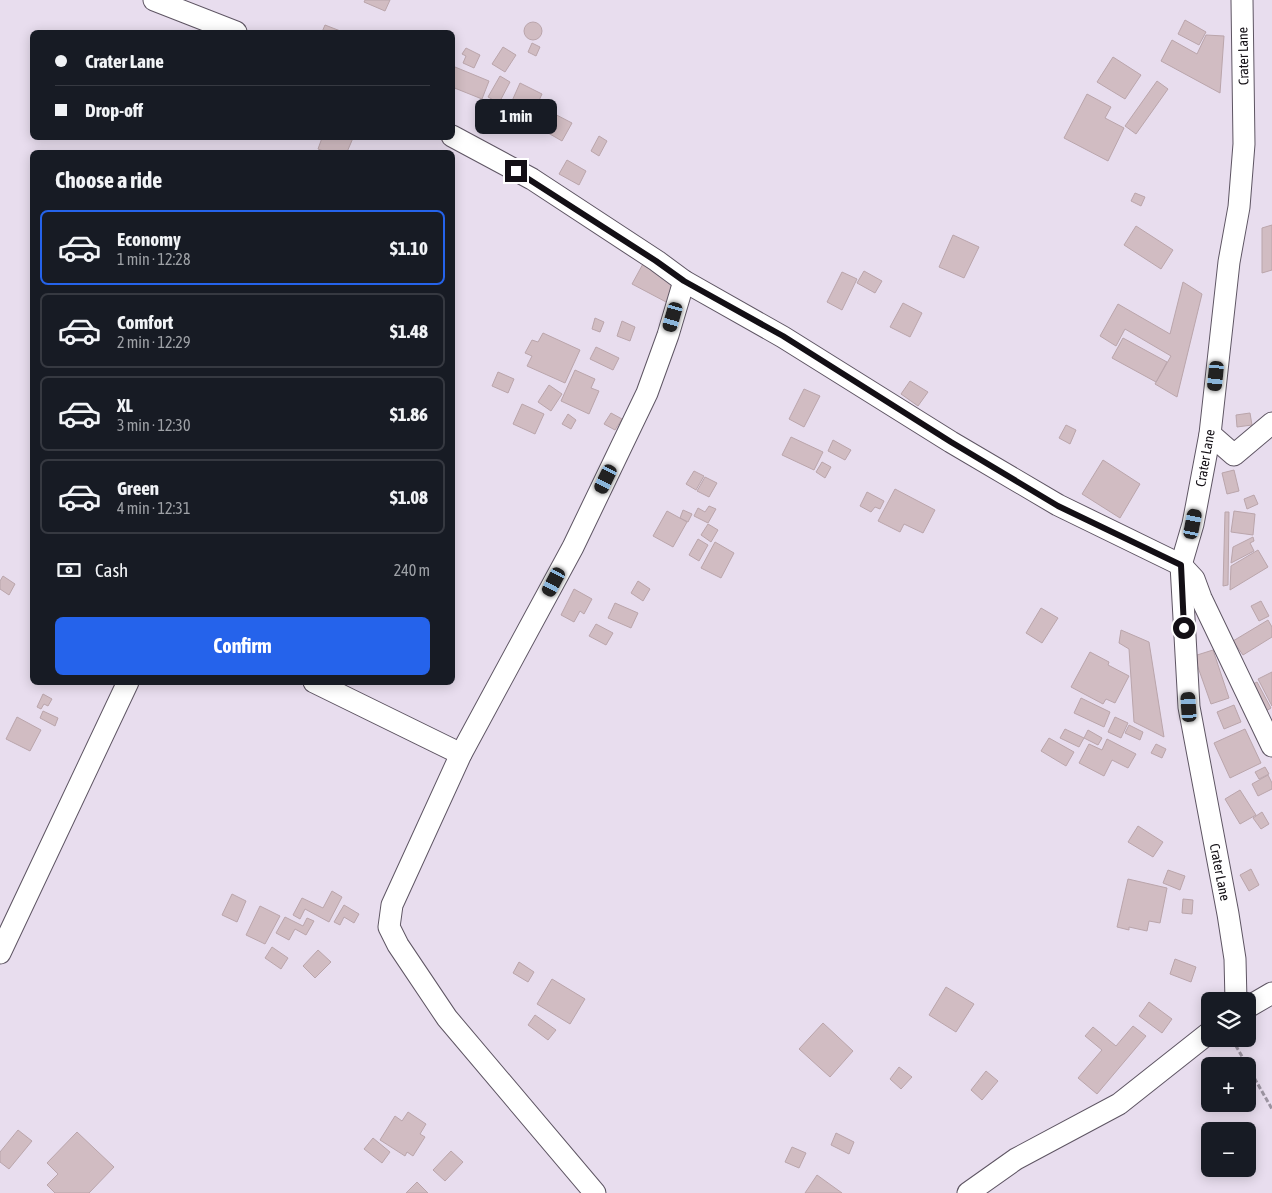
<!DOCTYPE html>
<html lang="en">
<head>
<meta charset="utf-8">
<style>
	:root { --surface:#171b24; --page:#242831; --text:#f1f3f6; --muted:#9ea1a6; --line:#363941; --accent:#2563eb }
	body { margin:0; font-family:"Asap Condensed",sans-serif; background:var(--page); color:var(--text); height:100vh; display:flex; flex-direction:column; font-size:19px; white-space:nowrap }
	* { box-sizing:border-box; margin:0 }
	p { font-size:16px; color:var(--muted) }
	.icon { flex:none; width:28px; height:28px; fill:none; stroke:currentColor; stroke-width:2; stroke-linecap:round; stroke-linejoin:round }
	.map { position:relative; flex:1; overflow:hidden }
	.side { position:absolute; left:30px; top:150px; width:425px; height:535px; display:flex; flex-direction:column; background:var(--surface); border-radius:8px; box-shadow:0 2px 12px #0003 }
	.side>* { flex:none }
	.hud { position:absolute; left:30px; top:30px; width:425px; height:110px; border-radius:8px; box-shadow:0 2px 12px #0003; display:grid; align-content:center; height:110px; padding:0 25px; background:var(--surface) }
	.tools { position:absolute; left:1201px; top:992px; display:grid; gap:10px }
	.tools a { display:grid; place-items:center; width:55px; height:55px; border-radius:8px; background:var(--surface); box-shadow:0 2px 12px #0003; font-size:25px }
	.end { position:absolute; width:22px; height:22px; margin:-11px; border:6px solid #130f15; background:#fff; box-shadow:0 0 0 2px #fff }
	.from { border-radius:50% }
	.bubble { position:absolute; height:35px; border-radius:8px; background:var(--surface); box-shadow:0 2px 12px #0003; font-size:16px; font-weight:700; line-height:35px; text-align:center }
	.car { position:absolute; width:15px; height:30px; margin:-15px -8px; border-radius:6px; box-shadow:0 0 4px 1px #0007; background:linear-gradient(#222 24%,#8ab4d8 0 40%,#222 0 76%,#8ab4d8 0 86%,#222 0) }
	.hud b { display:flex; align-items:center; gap:18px; height:48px; font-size:19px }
	.hud b+b { border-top:1px solid var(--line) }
	.hud i { width:12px; height:12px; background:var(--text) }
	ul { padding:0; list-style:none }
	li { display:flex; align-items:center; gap:15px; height:75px; margin:0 10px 8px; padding:0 15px; border:2px solid var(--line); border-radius:8px }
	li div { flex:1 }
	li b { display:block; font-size:19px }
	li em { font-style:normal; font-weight:700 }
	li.selected { border-color:var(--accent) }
	li>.icon { width:45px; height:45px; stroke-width:1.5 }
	h2 { padding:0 25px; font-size:22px; line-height:60px }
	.pay { display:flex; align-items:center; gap:12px; height:55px; padding:0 25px; font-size:19px }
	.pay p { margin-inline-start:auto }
	.action { display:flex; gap:10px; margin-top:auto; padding:10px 25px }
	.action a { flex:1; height:58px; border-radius:8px; background:var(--accent); color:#fff; font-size:20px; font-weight:700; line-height:58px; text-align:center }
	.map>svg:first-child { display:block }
	.building { fill:#d1bcc2; stroke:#baa5ab }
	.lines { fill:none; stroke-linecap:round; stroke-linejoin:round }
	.minor-casing { stroke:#5e5563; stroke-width:23 }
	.path { stroke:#9c94a1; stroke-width:3; stroke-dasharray:5 2.5; stroke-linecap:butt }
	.minor { stroke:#fff; stroke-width:21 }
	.route { stroke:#130f15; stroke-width:6 }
	.labels { text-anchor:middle; stroke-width:5; stroke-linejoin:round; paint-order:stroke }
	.street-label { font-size:14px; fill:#130f15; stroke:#fff }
</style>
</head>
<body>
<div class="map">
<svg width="1272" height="1193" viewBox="0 0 1272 1193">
	<rect width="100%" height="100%" fill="#e8ddee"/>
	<g class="building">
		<polygon points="365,0 390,0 385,11 364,2"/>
		<polygon points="1185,20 1206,32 1199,45 1178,34"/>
		<circle cx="533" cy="31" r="9"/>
		<polygon points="325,25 343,32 322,32"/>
		<polygon points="1206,35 1224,36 1220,93 1161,61 1172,40 1197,54"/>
		<polygon points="532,43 540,47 536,56 528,52"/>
		<polygon points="503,47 516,55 505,72 492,64"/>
		<polygon points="466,48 480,55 474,68 463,63 466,56 462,54"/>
		<polygon points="1113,57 1141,75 1125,99 1097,82"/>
		<polygon points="455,67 489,81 482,99 452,87 452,73"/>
		<polygon points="500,76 510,82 499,103 488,97"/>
		<polygon points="1157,81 1168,89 1136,134 1125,126"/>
		<polygon points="520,83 542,94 530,120 508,110"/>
		<polygon points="1087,94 1111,107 1105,118 1124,128 1108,161 1064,138"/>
		<polygon points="545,109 572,123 562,141 536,126"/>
		<polygon points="599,136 607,141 599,156 591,151"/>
		<polygon points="322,138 353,138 347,152 326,152 318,149"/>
		<polygon points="567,160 586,171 579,185 559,174"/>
		<polygon points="1135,193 1145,197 1141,206 1131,201"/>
		<polygon points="1272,225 1272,270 1262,273 1262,228"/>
		<polygon points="1136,226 1173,250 1161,269 1124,245"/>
		<polygon points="953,235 979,247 964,278 939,267"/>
		<polygon points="644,262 680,280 668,303 632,284"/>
		<polygon points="864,271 882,281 875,293 857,283"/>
		<polygon points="842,272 857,279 842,310 827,302"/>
		<polygon points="1183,282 1202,294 1177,397 1155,384 1171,356 1125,329 1116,346 1100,336 1118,304 1170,334"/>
		<polygon points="903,303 922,313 910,337 890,327"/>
		<polygon points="595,318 604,322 600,332 592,329"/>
		<polygon points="622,321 635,327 630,341 617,336"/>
		<polygon points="543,333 580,350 565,383 527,366 532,356 525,353 532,340 538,342"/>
		<polygon points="1123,338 1167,362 1156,382 1112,358"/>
		<polygon points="596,347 619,358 613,370 590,359"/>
		<polygon points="575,370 595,379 591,388 599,391 589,414 561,401"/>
		<polygon points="498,372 514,379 508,393 492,386"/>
		<polygon points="910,381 928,392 918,406 901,394"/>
		<polygon points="549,385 562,394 551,411 538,402"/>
		<polygon points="804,389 820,396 804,427 789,419"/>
		<polygon points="522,404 544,414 535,434 513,424"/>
		<polygon points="611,413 622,419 615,430 604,424"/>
		<polygon points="1250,413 1252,425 1237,427 1236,415"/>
		<polygon points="568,414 576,420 571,429 562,424"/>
		<polygon points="1066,425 1076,430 1070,444 1059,438"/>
		<polygon points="791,437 823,452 814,470 782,455"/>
		<polygon points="833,440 851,450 845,460 828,451"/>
		<polygon points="1103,460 1140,484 1120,518 1082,494"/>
		<polygon points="822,462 831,467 825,478 816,472"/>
		<polygon points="1234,470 1239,491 1227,494 1222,473"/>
		<polygon points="694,471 704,476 696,490 686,484"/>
		<polygon points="705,477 717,483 709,497 697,491"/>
		<polygon points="895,489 935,510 923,533 904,524 900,532 878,521"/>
		<polygon points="867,492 884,501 880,509 875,507 871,512 860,506"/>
		<polygon points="1254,495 1258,504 1247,509 1244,499"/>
		<polygon points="709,506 716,509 708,523 694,516 698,508 705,512"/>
		<polygon points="683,510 692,514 688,522 680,518"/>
		<polygon points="667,511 687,522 673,547 653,536"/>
		<polygon points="1234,511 1255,514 1253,535 1231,532"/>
		<polygon points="1225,512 1229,512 1228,585 1223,586"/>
		<polygon points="708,524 718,530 711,542 701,535"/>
		<polygon points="1253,537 1254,541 1250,543 1254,551 1231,563 1233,547"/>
		<polygon points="698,539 708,545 699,561 689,555"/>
		<polygon points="715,542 734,553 721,578 701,568"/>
		<polygon points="1258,550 1268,567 1230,590 1231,566"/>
		<polygon points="3,576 15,584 9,595 0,589 0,581"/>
		<polygon points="638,581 650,589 643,601 631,593"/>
		<polygon points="574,589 592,599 584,614 580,611 574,622 561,615"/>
		<polygon points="1261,601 1269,616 1259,621 1251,606"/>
		<polygon points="615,603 638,613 631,628 608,618"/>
		<polygon points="1041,608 1058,618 1042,643 1026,633"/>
		<polygon points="1268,620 1272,627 1272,637 1243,655 1233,641"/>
		<polygon points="596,624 613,633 606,645 589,636"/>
		<polygon points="1121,630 1149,642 1164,737 1134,722 1129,649 1119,643"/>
		<polygon points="1213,650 1229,698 1211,704 1194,656"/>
		<polygon points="1090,652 1109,662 1108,665 1129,676 1115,703 1106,699 1103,704 1071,687"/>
		<polygon points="1272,672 1272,706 1258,679"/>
		<polygon points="1257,682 1271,708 1266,711 1251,685"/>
		<polygon points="43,694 52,699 48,706 44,704 41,709 37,707"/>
		<polygon points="1081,698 1110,712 1104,727 1074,713"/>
		<polygon points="1234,705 1241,722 1224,729 1217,712"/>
		<polygon points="43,711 58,718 55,726 40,718"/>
		<polygon points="17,717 41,730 30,751 6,739"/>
		<polygon points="1115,717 1128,723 1121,738 1108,732"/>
		<polygon points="1129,725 1143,732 1140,740 1125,733"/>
		<polygon points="1065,729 1084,738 1079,747 1060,738"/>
		<polygon points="1245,729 1261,763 1230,778 1214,743"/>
		<polygon points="1088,730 1102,738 1098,745 1084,738"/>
		<polygon points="1049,738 1074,752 1066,766 1041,751"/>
		<polygon points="1107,739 1136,754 1128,768 1112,760 1104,776 1079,763 1089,744 1102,750"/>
		<polygon points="1156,744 1166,749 1162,758 1151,753"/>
		<polygon points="1265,767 1269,774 1259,779 1255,772"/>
		<polygon points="1268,775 1272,783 1272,789 1258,796 1252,784"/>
		<polygon points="1240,790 1256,815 1240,824 1225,799"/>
		<polygon points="1262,812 1269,824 1261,829 1253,818"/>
		<polygon points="1138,826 1163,842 1153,857 1128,842"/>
		<polygon points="1251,869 1259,885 1249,891 1240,875"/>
		<polygon points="1168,870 1185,876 1180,890 1163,883"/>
		<polygon points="1128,879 1167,888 1160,923 1149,921 1147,931 1129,927 1129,930 1117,927"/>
		<polygon points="332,891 342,897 329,922 305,909 300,919 293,915 302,898 323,908"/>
		<polygon points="232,894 246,901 237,922 222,915"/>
		<polygon points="1183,899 1193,900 1192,914 1182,913"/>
		<polygon points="344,905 359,914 354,923 344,917 340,925 334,922"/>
		<polygon points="260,906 280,916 265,944 246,935"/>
		<polygon points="285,917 303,926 307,918 314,921 306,935 295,929 289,940 276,933"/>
		<polygon points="272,947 288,958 281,969 265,958"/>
		<polygon points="318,950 331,962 315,978 303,966"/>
		<polygon points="1175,959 1196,967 1191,982 1170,974"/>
		<polygon points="519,962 534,972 528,982 513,973"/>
		<polygon points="552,979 585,999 570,1024 537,1004"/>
		<polygon points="946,987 974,1004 956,1032 929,1015"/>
		<polygon points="1149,1002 1172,1019 1162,1033 1139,1016"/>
		<polygon points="535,1015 556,1030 548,1040 528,1025"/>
		<polygon points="823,1023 853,1051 830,1077 799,1049"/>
		<polygon points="1133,1026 1146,1036 1097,1094 1078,1078 1102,1050 1085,1036 1093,1027 1116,1046"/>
		<polygon points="899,1067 912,1077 901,1089 890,1079"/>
		<polygon points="986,1071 998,1081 982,1100 971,1090"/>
		<polygon points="408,1112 426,1124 420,1134 425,1137 413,1156 407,1152 405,1156 380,1140 395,1116 402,1121"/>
		<polygon points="18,1130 32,1141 9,1169 0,1162 0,1152"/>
		<polygon points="77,1132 114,1167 89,1193 55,1193 47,1185 58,1174 47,1163"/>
		<polygon points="836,1133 854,1142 849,1154 831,1145"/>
		<polygon points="373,1138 390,1152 382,1163 364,1149"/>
		<polygon points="792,1147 806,1153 799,1168 785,1162"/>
		<polygon points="451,1151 463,1162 445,1181 433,1170"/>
		<polygon points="817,1175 842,1193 805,1193"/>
		<polygon points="417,1182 428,1193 406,1193"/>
	</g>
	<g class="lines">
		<g class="minor-casing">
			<g id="minor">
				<polyline points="154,0 236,32"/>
				<polyline points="452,136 532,179 657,261 684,281 783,337 951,442 1058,505 1181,565 1194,579 1201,598 1272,746"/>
				<polyline points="1210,434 1234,455 1272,423"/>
				<polyline points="314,682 461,754"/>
				<polyline points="0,953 128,682"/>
				<polyline points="1236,1001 1235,959 1228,914 1189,707 1181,565 1193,524 1210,434 1229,262 1239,207 1244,144 1242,0"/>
				<polyline points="1248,1007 1272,993"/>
				<polyline points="595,1193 447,1018 398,945 389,927 392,905 461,754 573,547 647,393 668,335 684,281"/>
				<polyline points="968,1193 1016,1159 1119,1104 1210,1032"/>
			</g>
		</g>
		<polyline class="path" points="1232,1039 1272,1109"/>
		<use href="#minor" class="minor"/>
	</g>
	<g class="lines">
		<polyline class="route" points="516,171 656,261 684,281 783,336 951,442 1058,506 1181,565 1184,628"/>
	</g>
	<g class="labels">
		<g class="street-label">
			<text transform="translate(1243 56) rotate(-91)" y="5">Crater Lane</text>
			<text transform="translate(1205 458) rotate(-80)" y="5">Crater Lane</text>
			<text transform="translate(1220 872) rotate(79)" y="5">Crater Lane</text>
		</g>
	</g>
</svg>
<div class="tools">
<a><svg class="icon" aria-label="layers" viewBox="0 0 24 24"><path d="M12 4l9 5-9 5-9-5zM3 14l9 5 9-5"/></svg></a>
<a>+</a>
<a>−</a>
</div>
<i class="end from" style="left:1184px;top:628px"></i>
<i class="end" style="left:516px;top:171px"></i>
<div class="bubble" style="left:475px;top:99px;width:82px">1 min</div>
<i class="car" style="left:673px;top:317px;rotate:196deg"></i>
<i class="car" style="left:1216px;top:376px;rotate:186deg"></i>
<i class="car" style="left:606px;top:479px;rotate:206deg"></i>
<i class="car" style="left:1193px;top:524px;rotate:11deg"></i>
<i class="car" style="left:554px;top:582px;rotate:208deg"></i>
<i class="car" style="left:1189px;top:707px;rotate:356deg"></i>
<div class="hud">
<b><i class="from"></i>Crater Lane</b>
<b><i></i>Drop-off</b>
</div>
<section class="side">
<h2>Choose a ride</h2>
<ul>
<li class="selected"><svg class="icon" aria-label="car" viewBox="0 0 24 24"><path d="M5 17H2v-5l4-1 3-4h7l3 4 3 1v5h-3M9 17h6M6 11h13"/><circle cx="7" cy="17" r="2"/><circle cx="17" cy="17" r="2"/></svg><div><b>Economy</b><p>1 min · 12:28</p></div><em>$1.10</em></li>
<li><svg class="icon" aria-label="car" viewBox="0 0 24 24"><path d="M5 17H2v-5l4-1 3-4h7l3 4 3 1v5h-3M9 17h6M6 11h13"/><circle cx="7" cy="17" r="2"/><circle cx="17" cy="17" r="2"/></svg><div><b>Comfort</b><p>2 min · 12:29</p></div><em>$1.48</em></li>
<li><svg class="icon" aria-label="car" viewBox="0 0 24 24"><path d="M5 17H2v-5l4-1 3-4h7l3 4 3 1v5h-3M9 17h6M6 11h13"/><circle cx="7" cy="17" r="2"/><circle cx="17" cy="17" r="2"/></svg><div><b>XL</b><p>3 min · 12:30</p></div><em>$1.86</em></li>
<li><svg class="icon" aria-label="car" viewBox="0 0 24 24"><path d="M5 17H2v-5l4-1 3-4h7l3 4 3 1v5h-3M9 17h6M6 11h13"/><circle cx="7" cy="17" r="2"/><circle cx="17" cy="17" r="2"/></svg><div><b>Green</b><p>4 min · 12:31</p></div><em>$1.08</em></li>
</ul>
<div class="pay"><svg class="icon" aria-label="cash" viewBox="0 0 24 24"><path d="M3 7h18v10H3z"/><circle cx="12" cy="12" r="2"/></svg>Cash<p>240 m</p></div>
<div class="action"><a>Confirm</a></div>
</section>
</div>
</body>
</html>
